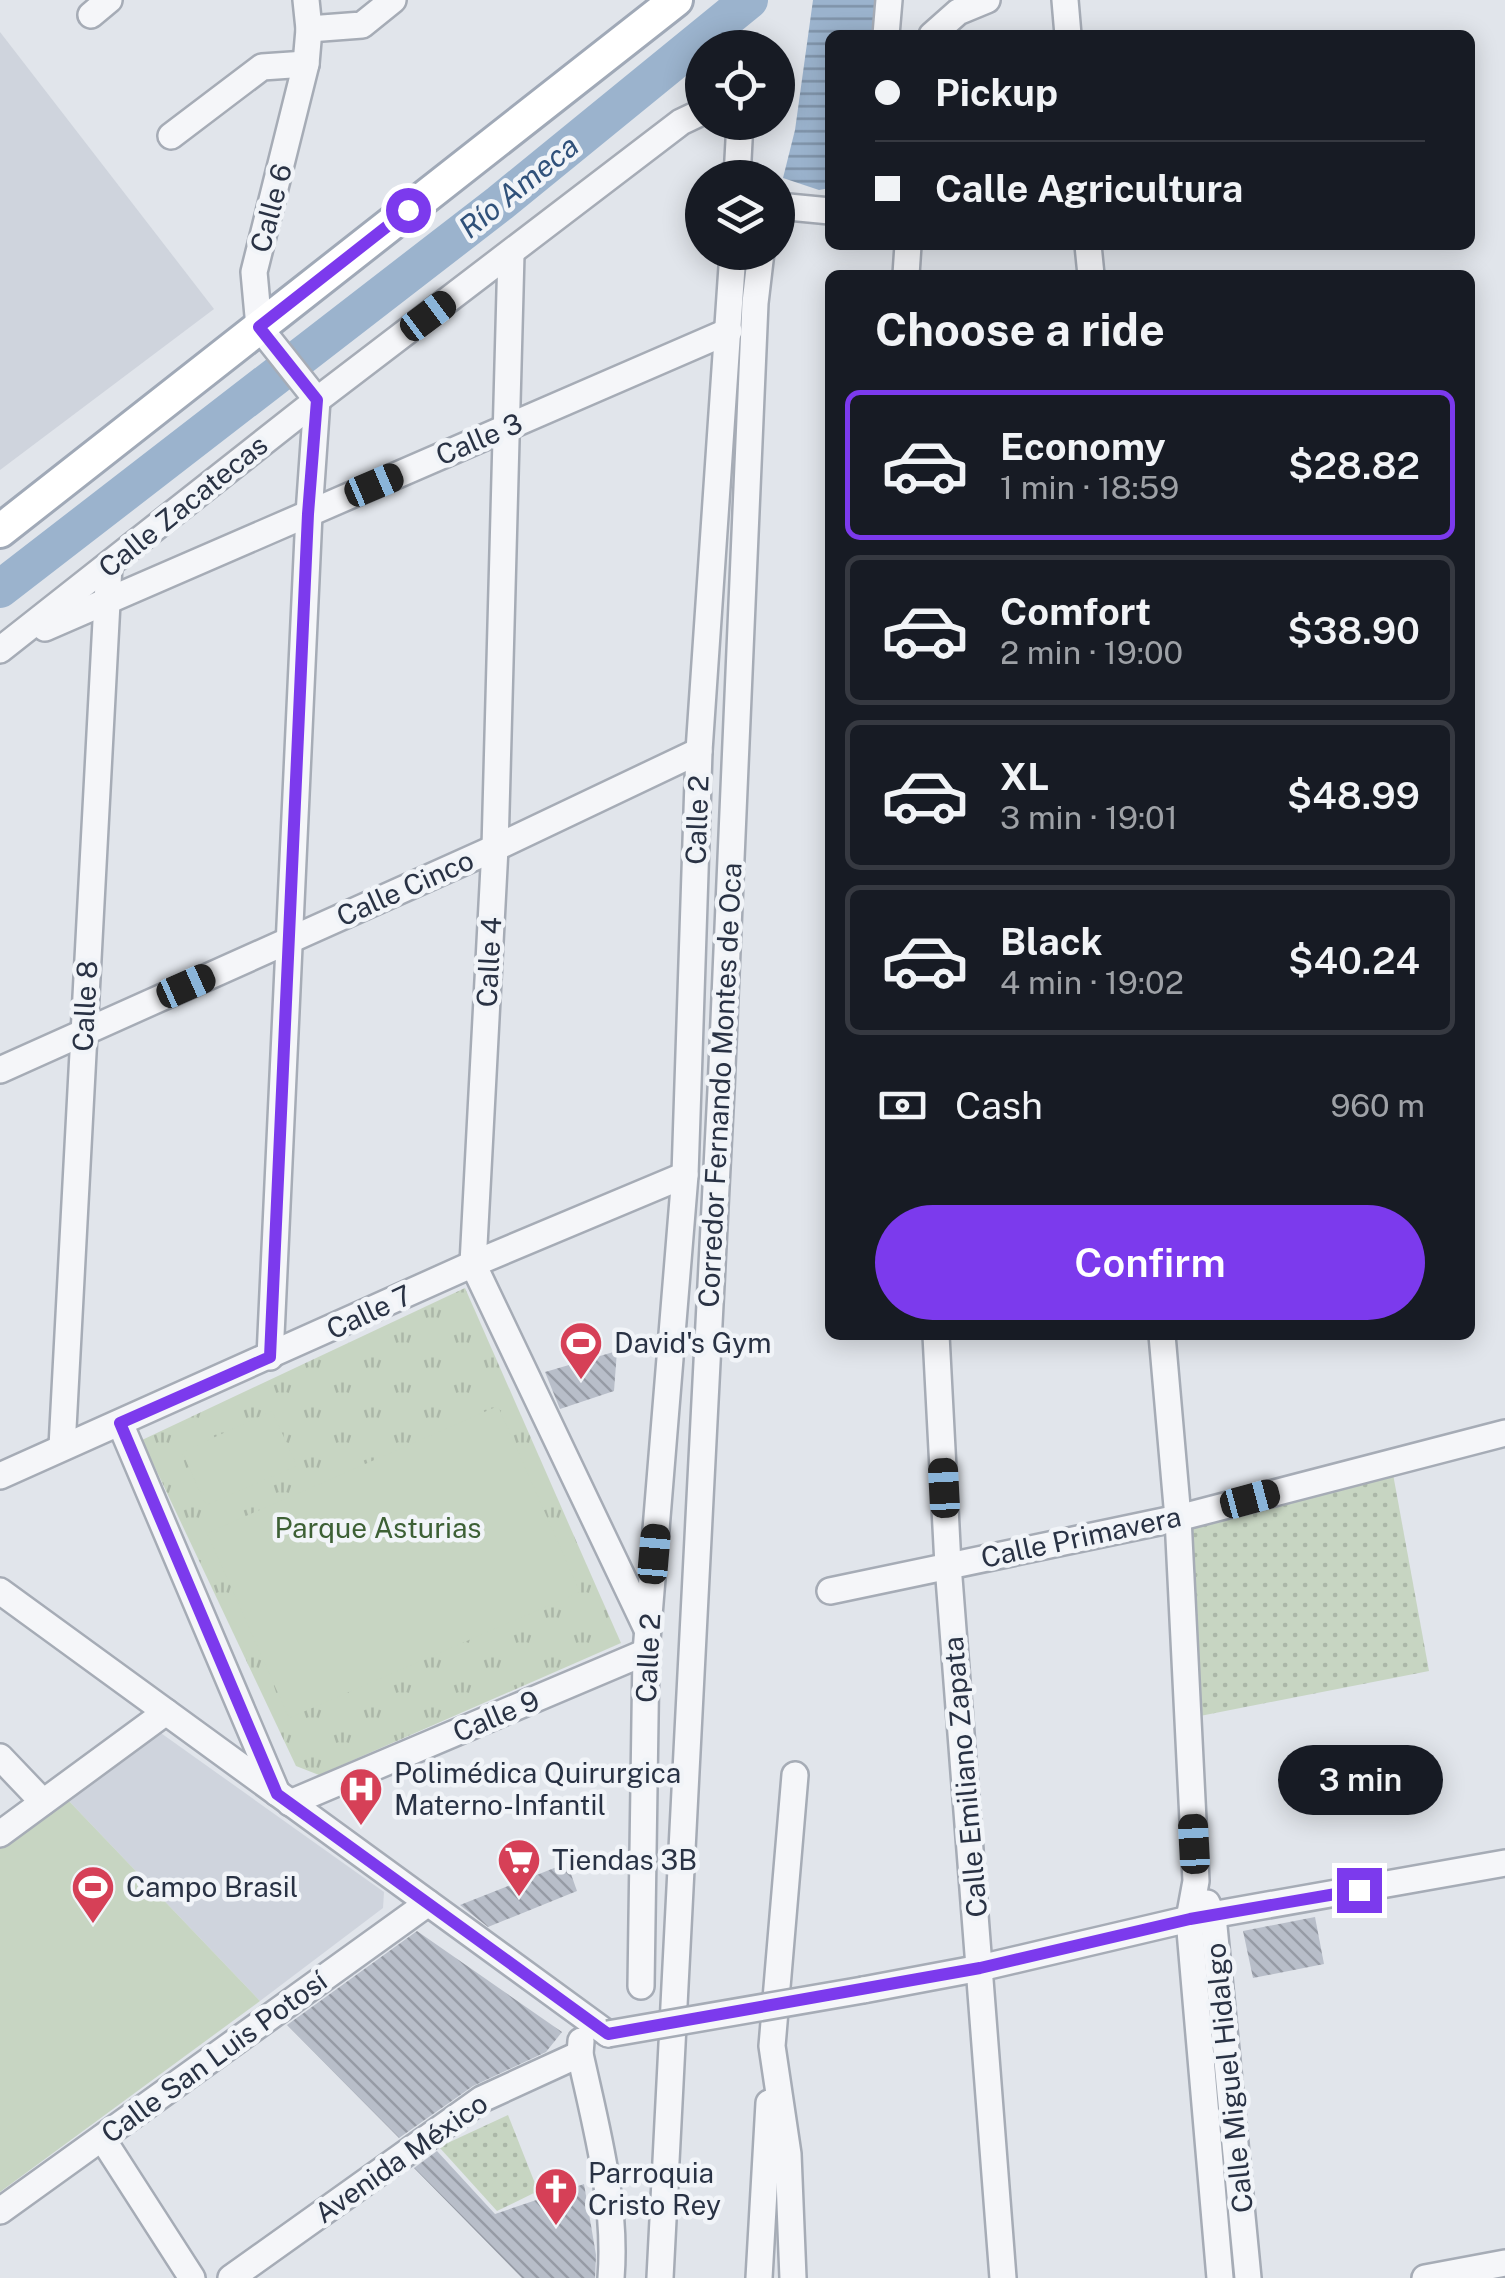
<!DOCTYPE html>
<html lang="en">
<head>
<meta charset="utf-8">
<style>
	:root { --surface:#171b24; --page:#242831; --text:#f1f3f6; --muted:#9ea1a6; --line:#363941; --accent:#7c3aed }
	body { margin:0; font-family:"Public Sans",sans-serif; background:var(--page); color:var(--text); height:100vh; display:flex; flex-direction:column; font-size:38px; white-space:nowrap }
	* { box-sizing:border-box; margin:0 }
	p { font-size:32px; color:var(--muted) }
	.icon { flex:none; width:55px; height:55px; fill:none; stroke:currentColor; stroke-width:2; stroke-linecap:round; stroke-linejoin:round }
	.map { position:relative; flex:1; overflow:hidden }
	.side { position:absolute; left:825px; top:270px; width:650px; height:1070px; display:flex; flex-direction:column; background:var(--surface); border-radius:15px; box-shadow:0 5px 25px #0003 }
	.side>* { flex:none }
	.hud { position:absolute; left:825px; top:30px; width:650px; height:220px; border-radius:15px; box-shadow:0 5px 25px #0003; display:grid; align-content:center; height:220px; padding:0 50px; background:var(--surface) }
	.controls { position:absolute; left:685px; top:30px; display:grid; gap:20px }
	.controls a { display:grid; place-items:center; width:110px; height:110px; border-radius:50%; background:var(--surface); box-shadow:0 5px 25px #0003; font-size:50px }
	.end { position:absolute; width:45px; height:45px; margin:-22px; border:12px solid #7c3aed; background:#fff; box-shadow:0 0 0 5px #fff }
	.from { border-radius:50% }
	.bubble { position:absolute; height:70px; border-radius:35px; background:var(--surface); box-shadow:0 5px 25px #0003; font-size:32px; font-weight:600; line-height:70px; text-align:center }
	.car { position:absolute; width:30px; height:60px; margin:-30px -15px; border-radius:12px; box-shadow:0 0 8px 2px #0007; background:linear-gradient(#222 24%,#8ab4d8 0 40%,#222 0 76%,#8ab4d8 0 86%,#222 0) }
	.hud b { display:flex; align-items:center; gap:35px; height:95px; font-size:38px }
	.hud b+b { border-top:2px solid var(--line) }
	.hud i { width:25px; height:25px; background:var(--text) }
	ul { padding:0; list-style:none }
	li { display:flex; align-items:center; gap:30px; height:150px; margin:0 20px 15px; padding:0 30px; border:5px solid var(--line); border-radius:15px }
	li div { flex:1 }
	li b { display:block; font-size:38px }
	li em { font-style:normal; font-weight:600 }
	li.active { border-color:var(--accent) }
	li>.icon { width:90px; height:90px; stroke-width:1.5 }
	h2 { padding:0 50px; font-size:45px; line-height:120px }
	.pay { display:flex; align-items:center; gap:25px; height:110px; padding:0 50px; font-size:38px }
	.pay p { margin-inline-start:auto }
	.primary-button { display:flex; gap:20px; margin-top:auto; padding:20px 50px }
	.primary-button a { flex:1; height:115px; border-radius:60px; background:var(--accent); color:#fff; font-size:40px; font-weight:600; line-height:115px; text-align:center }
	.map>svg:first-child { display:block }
	.built { fill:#cfd4dd }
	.grass { fill:url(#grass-dots) }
	.park { fill:url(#park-tufts) }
	.pitch { fill:#c7d5c2 }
	.water { fill:url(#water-rules) }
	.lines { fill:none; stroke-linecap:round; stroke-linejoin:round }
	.river { stroke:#9bb3cd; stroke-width:38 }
	.building { fill:url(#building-back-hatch) }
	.minor-casing { stroke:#a6acb6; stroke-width:30 }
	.major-casing { stroke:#a0a9b7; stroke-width:38 }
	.minor { stroke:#f5f6f9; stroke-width:25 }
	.major { stroke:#fff; stroke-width:32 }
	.minor-bridge-casing { stroke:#a6acb6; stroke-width:30; stroke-linecap:butt }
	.minor-bridge { stroke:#f5f6f9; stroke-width:25 }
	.route { stroke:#7c3aed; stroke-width:12 }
	.labels { text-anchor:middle; stroke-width:9; stroke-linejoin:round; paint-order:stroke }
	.street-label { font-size:28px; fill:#293244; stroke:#f1f4f8 }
	.poi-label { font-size:28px; fill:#293244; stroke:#f1f4f8; text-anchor:start }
	.park-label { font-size:28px; fill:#3d6035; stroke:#f1f4f8 }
	.water-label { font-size:30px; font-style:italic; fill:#30517a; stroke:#f1f4f8 }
</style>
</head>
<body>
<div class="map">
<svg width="1505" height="2278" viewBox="0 0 1505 2278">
	<defs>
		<pattern id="grass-dots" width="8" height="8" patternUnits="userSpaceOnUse" patternTransform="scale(2.5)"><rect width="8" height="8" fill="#c7d5c2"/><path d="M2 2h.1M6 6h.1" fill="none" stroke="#abb7a8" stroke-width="1.8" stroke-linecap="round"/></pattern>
		<pattern id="park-tufts" width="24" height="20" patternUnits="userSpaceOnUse" patternTransform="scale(2.5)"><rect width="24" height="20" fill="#c7d5c2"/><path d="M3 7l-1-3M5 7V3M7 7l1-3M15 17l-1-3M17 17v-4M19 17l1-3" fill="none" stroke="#abb7a8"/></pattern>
		<pattern id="water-rules" width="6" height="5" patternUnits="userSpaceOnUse" patternTransform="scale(2.5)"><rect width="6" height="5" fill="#9bb3cd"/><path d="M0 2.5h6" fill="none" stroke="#7e92a8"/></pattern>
		<pattern id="building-back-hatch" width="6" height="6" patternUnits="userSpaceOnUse" patternTransform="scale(2.5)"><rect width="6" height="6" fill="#b8bec9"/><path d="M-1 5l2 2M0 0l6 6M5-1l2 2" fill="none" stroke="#969ba5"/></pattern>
	</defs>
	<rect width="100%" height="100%" fill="#e1e5eb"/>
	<g class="built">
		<polygon points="0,32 214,309 0,470"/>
		<polygon points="158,1731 384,1892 383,1908 260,2001 67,1799"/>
	</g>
	<g class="grass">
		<polygon points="1393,1474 1429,1671 1200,1716 1191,1525"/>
		<polygon points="508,2115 538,2191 497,2211 439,2147"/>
	</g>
	<polygon class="park" points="465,1288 621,1643 319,1775 296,1766 142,1440"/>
	<g class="pitch">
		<polygon points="498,1406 580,1592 289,1718 207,1533"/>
		<polygon points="272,1411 297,1466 206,1505 182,1452"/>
		<polygon points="67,1799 260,2001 0,2192 0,1848"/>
	</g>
	<polygon class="water" points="813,0 880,0 877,35 830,35 830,188 819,190 783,178 795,130"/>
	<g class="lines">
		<polyline class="river" points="0,589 500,203 749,0"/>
	</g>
	<g class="building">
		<polygon points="617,1351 614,1391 560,1409 545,1372"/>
		<polygon points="567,1863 577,1891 488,1927 460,1905"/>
		<polygon points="1315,1917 1324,1964 1253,1978 1243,1931"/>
		<polygon points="417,1931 562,2032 546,2052 473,2086 399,2138 287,2025"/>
		<polygon points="437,2151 495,2214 584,2184 596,2255 595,2278 522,2278 414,2168"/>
	</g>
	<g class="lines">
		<g class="minor-casing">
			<g id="minor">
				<polyline points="1065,0 1068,35"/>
				<polyline points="91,15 109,0"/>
				<polyline points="309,29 362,25 393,0"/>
				<polyline points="886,35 889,0"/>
				<polyline points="932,35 958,12 987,0"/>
				<polyline points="171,136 262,67 306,64"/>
				<polyline points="737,178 740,122"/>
				<polyline points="778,206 830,211"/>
				<polyline points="1088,245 1091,275"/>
				<polyline points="511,254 495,848 473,1264 647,1629"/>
				<polyline points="906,275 908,245"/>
				<polyline points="45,628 729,331"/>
				<polyline points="0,650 317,400 681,122 702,112"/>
				<polyline points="0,1070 495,848 699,751"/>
				<polyline points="936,1335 948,1565 1003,2278"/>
				<polyline points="1162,1335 1178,1518 1196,1881 1189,1919 1220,2278"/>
				<polyline points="270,1357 309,514 317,400 259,327 254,272 306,64 309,29 306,0"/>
				<polyline points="120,1423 277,1793"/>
				<polyline points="62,1447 109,565"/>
				<polyline points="0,1476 473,1264 685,1175"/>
				<polyline points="0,1591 608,2034"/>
				<polyline points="830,1591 1178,1518 1505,1433"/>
				<polyline points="0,1757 43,1802"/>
				<polyline points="290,1803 646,1652"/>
				<polyline points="0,1834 166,1712"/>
				<polyline points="1207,1903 1213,1916 1248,2278"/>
				<polyline points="641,1986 646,1652 685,1175 699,751 733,252"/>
				<polyline points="863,1990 980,1968 1189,1919 1505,1863"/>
				<path d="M581,2041L580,2054C596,2127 617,2202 611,2278"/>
				<polyline points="102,2138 192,2278"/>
				<polyline points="0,2211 428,1903"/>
				<polyline points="231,2278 482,2099 580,2054"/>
				<polyline points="660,2278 721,1090 755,303 761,252"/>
				<polyline points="759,2278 769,2103"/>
				<polyline points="793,2278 788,2154 772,2046 795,1775"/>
				<polyline points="1425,2278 1505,2263"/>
			</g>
		</g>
		<g class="major-casing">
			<polyline id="major" points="0,531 676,0"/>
		</g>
		<use href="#minor" class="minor"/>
		<use href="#major" class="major"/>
		<g class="minor-bridge-casing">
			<polyline id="minor-bridge" points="608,2034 863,1990"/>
		</g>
		<use href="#minor-bridge" class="minor-bridge"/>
	</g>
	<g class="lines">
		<polyline class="route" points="408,210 259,327 317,400 308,514 270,1357 120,1423 277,1794 608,2034 980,1968 1190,1919 1359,1890"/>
	</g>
	<defs>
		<g id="stadium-pin" transform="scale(2.25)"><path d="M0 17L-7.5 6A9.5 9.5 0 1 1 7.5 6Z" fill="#d64057" stroke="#f1f4f8"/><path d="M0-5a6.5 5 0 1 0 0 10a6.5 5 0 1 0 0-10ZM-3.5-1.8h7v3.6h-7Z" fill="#fff"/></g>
		<g id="hospital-pin" transform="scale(2.25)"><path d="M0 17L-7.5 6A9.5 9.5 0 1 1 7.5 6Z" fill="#d64057" stroke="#f1f4f8"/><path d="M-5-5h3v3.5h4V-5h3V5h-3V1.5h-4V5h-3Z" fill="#fff"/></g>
		<g id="supermarket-pin" transform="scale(2.25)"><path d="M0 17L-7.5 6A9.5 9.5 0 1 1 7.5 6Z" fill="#d64057" stroke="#f1f4f8"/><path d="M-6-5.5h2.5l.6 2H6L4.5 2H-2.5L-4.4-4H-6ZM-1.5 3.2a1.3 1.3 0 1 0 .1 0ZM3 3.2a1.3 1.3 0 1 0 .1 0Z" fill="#fff"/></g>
		<g id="church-pin" transform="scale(2.25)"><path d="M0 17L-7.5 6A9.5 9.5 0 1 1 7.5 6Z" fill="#d64057" stroke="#f1f4f8"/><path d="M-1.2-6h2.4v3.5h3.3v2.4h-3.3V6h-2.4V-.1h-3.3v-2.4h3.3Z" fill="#fff"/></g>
	</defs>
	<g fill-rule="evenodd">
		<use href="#stadium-pin" x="581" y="1343"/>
		<use href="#hospital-pin" x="361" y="1789"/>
		<use href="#supermarket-pin" x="519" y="1860"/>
		<use href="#stadium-pin" x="93" y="1887"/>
		<use href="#church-pin" x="556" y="2189"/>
	</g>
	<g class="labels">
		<g class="street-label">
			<text transform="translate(271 208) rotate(-75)" y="10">Calle 6</text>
			<text transform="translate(479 439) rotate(-23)" y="10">Calle 3</text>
			<text transform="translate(183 506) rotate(-39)" y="10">Calle Zacatecas</text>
			<text transform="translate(697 820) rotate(-88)" y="10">Calle 2</text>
			<text transform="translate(405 888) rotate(-24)" y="10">Calle Cinco</text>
			<text transform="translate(489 962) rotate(-87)" y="10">Calle 4</text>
			<text transform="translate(85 1006) rotate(-87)" y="10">Calle 8</text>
			<text transform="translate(720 1085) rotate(-87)" y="10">Corredor Fernando Montes de Oca</text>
			<text transform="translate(369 1312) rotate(-25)" y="10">Calle 7</text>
			<text transform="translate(1081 1537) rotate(-12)" y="10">Calle Primavera</text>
			<text transform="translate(648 1658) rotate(-87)" y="10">Calle 2</text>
			<text transform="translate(496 1716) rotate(-23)" y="10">Calle 9</text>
			<text transform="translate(965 1777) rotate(-95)" y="10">Calle Emiliano Zapata</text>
			<text transform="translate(214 2057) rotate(-36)" y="10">Calle San Luis Potosí</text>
			<text transform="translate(1229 2078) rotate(-96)" y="10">Calle Miguel Hidalgo</text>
			<text transform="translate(401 2158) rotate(-35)" y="10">Avenida México</text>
		</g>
		<g class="poi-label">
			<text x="614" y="1353">David's Gym</text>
			<text x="394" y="1783">Polimédica Quirurgica<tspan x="394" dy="32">Materno-Infantil</tspan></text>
			<text x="552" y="1870">Tiendas 3B</text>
			<text x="126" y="1897">Campo Brasil</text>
			<text x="588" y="2183">Parroquia<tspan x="588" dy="32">Cristo Rey</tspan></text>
		</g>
		<g class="park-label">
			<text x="378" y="1538">Parque Asturias</text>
		</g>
		<g class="water-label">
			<text transform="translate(519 187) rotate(-39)" y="10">Río Ameca</text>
		</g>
	</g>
</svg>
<div class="controls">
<a><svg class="icon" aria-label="locate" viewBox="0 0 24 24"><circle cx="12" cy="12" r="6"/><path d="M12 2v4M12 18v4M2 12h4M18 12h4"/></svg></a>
<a><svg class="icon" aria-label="layers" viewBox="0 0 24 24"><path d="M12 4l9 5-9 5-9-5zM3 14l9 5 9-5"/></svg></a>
</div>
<i class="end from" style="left:408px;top:210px"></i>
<i class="end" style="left:1359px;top:1890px"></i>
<div class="bubble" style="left:1278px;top:1745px;width:165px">3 min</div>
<i class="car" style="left:428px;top:316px;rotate:53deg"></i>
<i class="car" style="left:374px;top:485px;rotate:67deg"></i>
<i class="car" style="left:186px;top:986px;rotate:66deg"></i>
<i class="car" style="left:944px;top:1488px;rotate:357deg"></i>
<i class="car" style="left:1250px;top:1499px;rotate:75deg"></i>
<i class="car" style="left:654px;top:1554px;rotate:5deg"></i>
<i class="car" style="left:1194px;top:1844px;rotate:357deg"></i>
<div class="hud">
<b><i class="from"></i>Pickup</b>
<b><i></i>Calle Agricultura</b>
</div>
<section class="side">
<h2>Choose a ride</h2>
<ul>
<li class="active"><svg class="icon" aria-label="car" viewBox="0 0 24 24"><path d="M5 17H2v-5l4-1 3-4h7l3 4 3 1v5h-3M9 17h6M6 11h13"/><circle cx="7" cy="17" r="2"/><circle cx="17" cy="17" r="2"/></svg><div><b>Economy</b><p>1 min · 18:59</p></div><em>$28.82</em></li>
<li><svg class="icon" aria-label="car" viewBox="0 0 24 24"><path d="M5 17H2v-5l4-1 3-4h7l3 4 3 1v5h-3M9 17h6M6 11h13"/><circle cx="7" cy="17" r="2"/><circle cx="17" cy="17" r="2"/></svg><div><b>Comfort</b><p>2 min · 19:00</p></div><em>$38.90</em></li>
<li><svg class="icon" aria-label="car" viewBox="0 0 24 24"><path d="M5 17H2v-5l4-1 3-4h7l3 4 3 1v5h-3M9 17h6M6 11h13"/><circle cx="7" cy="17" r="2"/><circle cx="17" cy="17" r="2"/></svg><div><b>XL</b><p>3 min · 19:01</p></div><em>$48.99</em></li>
<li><svg class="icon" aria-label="car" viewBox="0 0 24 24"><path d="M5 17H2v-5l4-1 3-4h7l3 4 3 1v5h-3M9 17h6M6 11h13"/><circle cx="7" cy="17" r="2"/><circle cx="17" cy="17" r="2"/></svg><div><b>Black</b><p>4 min · 19:02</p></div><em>$40.24</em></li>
</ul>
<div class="pay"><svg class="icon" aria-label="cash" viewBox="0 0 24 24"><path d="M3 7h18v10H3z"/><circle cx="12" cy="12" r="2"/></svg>Cash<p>960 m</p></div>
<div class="primary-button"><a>Confirm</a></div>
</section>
</div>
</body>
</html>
